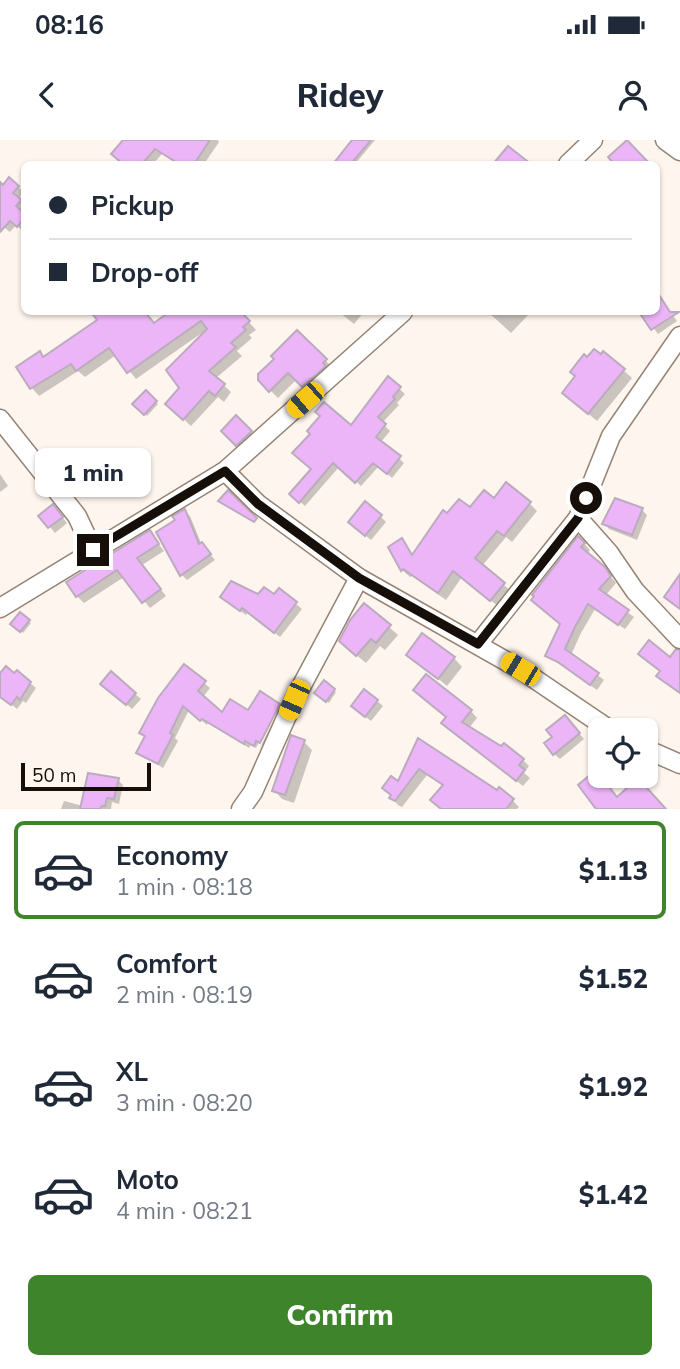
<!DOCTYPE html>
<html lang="en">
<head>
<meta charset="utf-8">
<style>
	:root { --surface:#fff; --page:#f6f6f7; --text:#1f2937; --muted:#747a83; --line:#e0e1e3; --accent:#3e842a }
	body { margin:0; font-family:Mulish,sans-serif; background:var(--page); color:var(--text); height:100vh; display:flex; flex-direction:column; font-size:26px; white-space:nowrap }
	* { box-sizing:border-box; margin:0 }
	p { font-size:23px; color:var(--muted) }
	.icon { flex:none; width:38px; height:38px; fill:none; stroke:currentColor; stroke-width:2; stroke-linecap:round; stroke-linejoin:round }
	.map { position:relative; height:669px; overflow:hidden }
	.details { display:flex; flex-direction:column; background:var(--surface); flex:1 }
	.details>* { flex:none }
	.hud { position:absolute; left:21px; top:21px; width:639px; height:154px; border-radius:10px; box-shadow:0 2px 5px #0004; display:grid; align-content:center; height:154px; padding:0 28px; background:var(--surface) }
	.tools { position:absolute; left:588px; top:578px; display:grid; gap:14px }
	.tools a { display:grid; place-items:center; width:70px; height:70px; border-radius:10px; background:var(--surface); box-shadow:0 2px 5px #0004; font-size:35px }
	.scale { position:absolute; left:21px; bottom:18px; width:130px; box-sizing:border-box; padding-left:7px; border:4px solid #150e09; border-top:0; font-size:19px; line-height:24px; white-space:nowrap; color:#150e09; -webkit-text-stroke:5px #fef5ee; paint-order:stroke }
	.end { position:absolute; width:32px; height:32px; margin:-16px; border:9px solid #150e09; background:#fff; box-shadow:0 0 0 4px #fff }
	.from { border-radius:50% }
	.bubble { position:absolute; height:49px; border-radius:10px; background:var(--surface); box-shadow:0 2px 5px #0004; font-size:23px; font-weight:800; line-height:49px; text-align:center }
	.car { position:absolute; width:21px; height:42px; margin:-21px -10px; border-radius:9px; box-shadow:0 0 5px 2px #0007; background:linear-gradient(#f5c518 24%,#345 0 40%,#f5c518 0 76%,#345 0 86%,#f5c518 0) }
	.hud b { display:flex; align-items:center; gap:24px; height:66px; font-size:26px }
	.hud b+b { border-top:2px solid var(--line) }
	.hud i { width:18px; height:18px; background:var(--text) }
	ul { padding:12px 0 0; list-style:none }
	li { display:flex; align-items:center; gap:21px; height:98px; margin:0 14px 10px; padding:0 14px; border:4px solid transparent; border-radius:10px }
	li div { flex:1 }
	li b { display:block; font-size:26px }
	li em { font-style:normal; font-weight:800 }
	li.selected { border-color:var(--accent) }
	li>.icon { width:63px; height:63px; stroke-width:1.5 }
	.action { display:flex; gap:14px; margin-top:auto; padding:14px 28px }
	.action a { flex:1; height:80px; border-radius:10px; background:var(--accent); color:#fff; font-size:28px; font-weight:800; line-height:80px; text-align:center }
	.status { display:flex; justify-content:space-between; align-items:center; height:49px; padding:0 35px; background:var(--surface); direction:ltr }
	.status svg { height:19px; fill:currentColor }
	header { display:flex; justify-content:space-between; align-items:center; height:91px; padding:0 28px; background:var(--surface); font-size:32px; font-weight:800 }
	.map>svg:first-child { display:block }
	.shadow { fill:#0003 }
	.building { fill:#ecb5f7; stroke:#bbabbe; stroke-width:2 }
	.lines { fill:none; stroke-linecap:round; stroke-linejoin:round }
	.street-casing { stroke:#968374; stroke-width:21 }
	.street { stroke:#fff; stroke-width:18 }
	.route { stroke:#150e09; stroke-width:9 }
</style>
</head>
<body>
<div class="status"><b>08:16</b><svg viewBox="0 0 49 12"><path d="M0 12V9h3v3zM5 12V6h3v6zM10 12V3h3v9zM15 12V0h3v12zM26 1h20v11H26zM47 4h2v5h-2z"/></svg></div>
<header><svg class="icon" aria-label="back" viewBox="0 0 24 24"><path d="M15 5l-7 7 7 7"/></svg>Ridey<svg class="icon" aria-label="person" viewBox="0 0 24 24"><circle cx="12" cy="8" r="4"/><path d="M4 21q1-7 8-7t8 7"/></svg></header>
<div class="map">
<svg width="680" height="669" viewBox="0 0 680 669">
	<rect width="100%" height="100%" fill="#fef5ee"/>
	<g class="shadow">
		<polygon points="125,0 218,0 219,2 204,24 178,24 162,14 153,24 116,24"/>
		<polygon points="354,0 375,0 355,24 336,24"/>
		<polygon points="9,39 24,52 18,59 24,65 21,72 24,75 23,91 16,85 10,92 0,84 0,51"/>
		<polygon points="661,160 677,181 658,194 642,172 656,172"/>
		<polygon points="93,172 145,172 155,184 171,172 240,172 256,190 249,195 252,198 237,211 242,216 216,238 231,252 224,262 218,257 191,286 175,271 206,190 136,239 116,215 85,237 78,231 39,256 32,248 18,227 40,214 44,218 100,180"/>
		<polygon points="339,172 364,172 354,184"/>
		<polygon points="488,172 531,172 511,193"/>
		<polygon points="297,192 333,228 311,253 297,239 278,258 259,239"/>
		<polygon points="623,230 632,238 597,281 573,261"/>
		<polygon points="389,239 405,254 397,263 399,265 382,283 390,291 381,302 404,323 392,338 379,326 361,346 339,327 305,366 291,354 352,287"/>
		<polygon points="146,252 158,264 147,276 135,264"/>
		<polygon points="236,278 256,298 242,310 223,291"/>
		<polygon points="0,334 8,346 0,352"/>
		<polygon points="494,360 530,364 537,371 512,402 506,397 482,426 511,451 499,467 462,437 446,460 412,436 410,437 402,430 390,407 402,401 414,416 448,375"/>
		<polygon points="642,370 647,375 637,400 609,389 604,383"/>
		<polygon points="184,371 190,376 201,403 215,420 187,440 182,435 177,381"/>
		<polygon points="58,372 67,383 55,393 41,376"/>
		<polygon points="380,376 386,382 371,400 355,387"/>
		<polygon points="149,392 164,411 142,425 166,456 150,468 124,437 84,463 77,456"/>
		<polygon points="579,398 590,410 587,414 604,428 616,443 605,456 634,477 625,489 595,469 581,493 571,515 604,540 597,550 547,516 561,484"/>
		<polygon points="280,451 302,469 280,497 248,472 246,475 228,462 259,456 275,457"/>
		<polygon points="20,474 31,483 23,493 12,484"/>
		<polygon points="389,487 398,495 385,510 380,506 366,523 349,509"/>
		<polygon points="408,514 454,518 462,527 447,546"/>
		<polygon points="185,527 210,548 203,557 222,575 249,573 278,564 256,608 251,605 249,608 208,583 207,585 189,570 175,598 178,601 163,628 138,612 146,598 141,593"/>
		<polygon points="111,534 141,559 132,569 108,549"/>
		<polygon points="0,536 30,543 36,548 26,563 23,561 17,569 0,555"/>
		<polygon points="324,543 336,552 329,563 317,553"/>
		<polygon points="377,561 383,566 371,581 358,571"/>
		<polygon points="280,567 284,570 266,607 262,605 259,610"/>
		<polygon points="471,571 477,578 469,588 523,620 529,626 524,633 530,638 523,646 450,589 448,577"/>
		<polygon points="570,583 584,599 560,619 554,614 554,597"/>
		<polygon points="419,601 512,660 519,667 517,669 442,669 432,660 444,646 427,635 402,667 398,665 392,658"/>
		<polygon points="304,602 312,610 294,663 282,659 274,650"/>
		<polygon points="118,640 123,645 119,664 112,662 111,669 61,669 64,661 83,666"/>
	</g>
	<g class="building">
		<polygon points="123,0 210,0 194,24 179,24 155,9 142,24 123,24 111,14"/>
		<polygon points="352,0 371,0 351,24 333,24"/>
		<polygon points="627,0 650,24 614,24 608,17"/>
		<polygon points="508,6 531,24 493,24"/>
		<polygon points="9,37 19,46 13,53 22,60 16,66 24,73 24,78 17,87 10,81 0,92 0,42 3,45"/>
		<polygon points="656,150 670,172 679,172 651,190 639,172 656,172"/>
		<polygon points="91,172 145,172 154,183 169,172 241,172 250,181 243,187 246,190 231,203 236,207 209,231 225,244 215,256 209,251 183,280 165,264 179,248 166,230 207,189 201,181 127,233 109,208 76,231 71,224 30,249 16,227 40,211 43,217 97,180"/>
		<polygon points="297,190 327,219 323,223 326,226 302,247 288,233 269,252 258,240 258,234 274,219 271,216"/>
		<polygon points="594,209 601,214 603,211 625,229 588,274 562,253 575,236 570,232 584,214 587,217"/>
		<polygon points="388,236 401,247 393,257 395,259 378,277 386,284 376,297 401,316 387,334 373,323 355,343 333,323 299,363 289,354 311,329 292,313 310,294 307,291 320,276 315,272 324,262 351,285"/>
		<polygon points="146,250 157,261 144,275 132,264"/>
		<polygon points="236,275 252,291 236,306 221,291"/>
		<polygon points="506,342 531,362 504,396 497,391 475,418 505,443 490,461 453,431 438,453 403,429 401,431 388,407 402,398 412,415 443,370 447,373 459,359 470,367 484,350 494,358"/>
		<polygon points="228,350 257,378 254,382 218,361"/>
		<polygon points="615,358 643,368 632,395 602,384"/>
		<polygon points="365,361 382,375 365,396 348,382"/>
		<polygon points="53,364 63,377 48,388 38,376"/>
		<polygon points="185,369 199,404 202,402 211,414 180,436 156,392 175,380 172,376"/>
		<polygon points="150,390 159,404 137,418 161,449 142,463 117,430 76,457 66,442"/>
		<polygon points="578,396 585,403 581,407 605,427 611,436 599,449 629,470 618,485 588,464 575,487 565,509 599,533 590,545 558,522 545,516 560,484 531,460 534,456 532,455"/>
		<polygon points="680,434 680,469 664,457"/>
		<polygon points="231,441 258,454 264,447 274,454 279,448 297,462 274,493 242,468 240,471 220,457"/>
		<polygon points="364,463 391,485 376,503 371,499 356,516 339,501 350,480"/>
		<polygon points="20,472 30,480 20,492 10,484"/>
		<polygon points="422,493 455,517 438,539 406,515"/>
		<polygon points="649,500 670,517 676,509 680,510 680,553 656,536 660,531 638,514"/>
		<polygon points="184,524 206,541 198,551 222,572 230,559 248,570 260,551 280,564 260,603 256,601 254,606 245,601 244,604 202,579 200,581 183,566 170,593 173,595 158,624 136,613 145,596 139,593 158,558"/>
		<polygon points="6,526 14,533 17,530 31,542 20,560 17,557 11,565 0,557 0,533"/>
		<polygon points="111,531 136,553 126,565 100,544"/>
		<polygon points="426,534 472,570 462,582 501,606 504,603 524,619 519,625 525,630 516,641 441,583 446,577 413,550"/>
		<polygon points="324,540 335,549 326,562 314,553"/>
		<polygon points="364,549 378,560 365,577 351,566"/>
		<polygon points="565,575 580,593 553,615 544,603 552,597 546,590"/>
		<polygon points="291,595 305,600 285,655 272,651"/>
		<polygon points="418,598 497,650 499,647 514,659 506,669 441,669 430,660 443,645 419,629 395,661 389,658 391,655 382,648 391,636 398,641"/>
		<polygon points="596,630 617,657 638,638 666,669 596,669 578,645"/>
		<polygon points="88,633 119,638 114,659 107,658 105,666 102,666 100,669 80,669"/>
	</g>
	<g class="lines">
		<g class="street-casing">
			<g id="street">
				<polyline points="665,0 680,11"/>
				<polyline points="568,24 593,0"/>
				<polyline points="0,279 77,376 93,410"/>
				<polyline points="225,331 258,364 359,438 520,529 610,590"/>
				<polyline points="578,378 609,413 635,451 680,499"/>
				<polyline points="0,468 225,331 403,172"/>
				<polyline points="478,504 578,378 611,296 680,196"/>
				<polyline points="646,609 680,624"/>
				<polyline points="241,669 253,652 294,560 359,438"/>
			</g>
		</g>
		<use href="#street" class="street"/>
	</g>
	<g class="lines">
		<polyline class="route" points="93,410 225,331 258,364 359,438 478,504 578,378 586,358"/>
	</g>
</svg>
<div class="tools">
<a><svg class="icon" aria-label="locate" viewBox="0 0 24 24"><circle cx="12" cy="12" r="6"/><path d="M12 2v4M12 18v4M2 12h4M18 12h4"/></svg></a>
</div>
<div class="scale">50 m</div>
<i class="end from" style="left:586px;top:358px"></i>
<i class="end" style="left:93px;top:410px"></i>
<div class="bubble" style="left:35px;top:308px;width:116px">1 min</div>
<i class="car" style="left:305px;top:260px;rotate:229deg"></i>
<i class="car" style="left:520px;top:529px;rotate:301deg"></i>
<i class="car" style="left:294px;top:560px;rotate:204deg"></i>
<div class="hud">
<b><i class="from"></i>Pickup</b>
<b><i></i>Drop-off</b>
</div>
</div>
<section class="details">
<ul>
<li class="selected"><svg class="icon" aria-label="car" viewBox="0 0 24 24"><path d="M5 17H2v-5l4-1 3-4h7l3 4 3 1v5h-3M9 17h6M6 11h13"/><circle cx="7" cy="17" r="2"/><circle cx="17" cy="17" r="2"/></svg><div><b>Economy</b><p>1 min · 08:18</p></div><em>$1.13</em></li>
<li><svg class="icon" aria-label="car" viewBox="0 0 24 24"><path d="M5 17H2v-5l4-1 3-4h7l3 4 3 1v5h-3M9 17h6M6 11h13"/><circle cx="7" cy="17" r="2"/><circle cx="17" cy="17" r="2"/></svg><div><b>Comfort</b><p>2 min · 08:19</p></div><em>$1.52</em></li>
<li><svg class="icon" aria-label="car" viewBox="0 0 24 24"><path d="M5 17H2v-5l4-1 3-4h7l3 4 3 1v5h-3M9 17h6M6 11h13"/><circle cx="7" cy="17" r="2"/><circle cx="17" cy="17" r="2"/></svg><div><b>XL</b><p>3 min · 08:20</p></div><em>$1.92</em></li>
<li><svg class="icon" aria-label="car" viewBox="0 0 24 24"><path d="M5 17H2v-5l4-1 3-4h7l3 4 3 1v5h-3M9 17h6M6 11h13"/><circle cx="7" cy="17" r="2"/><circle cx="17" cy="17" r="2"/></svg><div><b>Moto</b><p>4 min · 08:21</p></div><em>$1.42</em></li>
</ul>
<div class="action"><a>Confirm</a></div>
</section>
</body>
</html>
